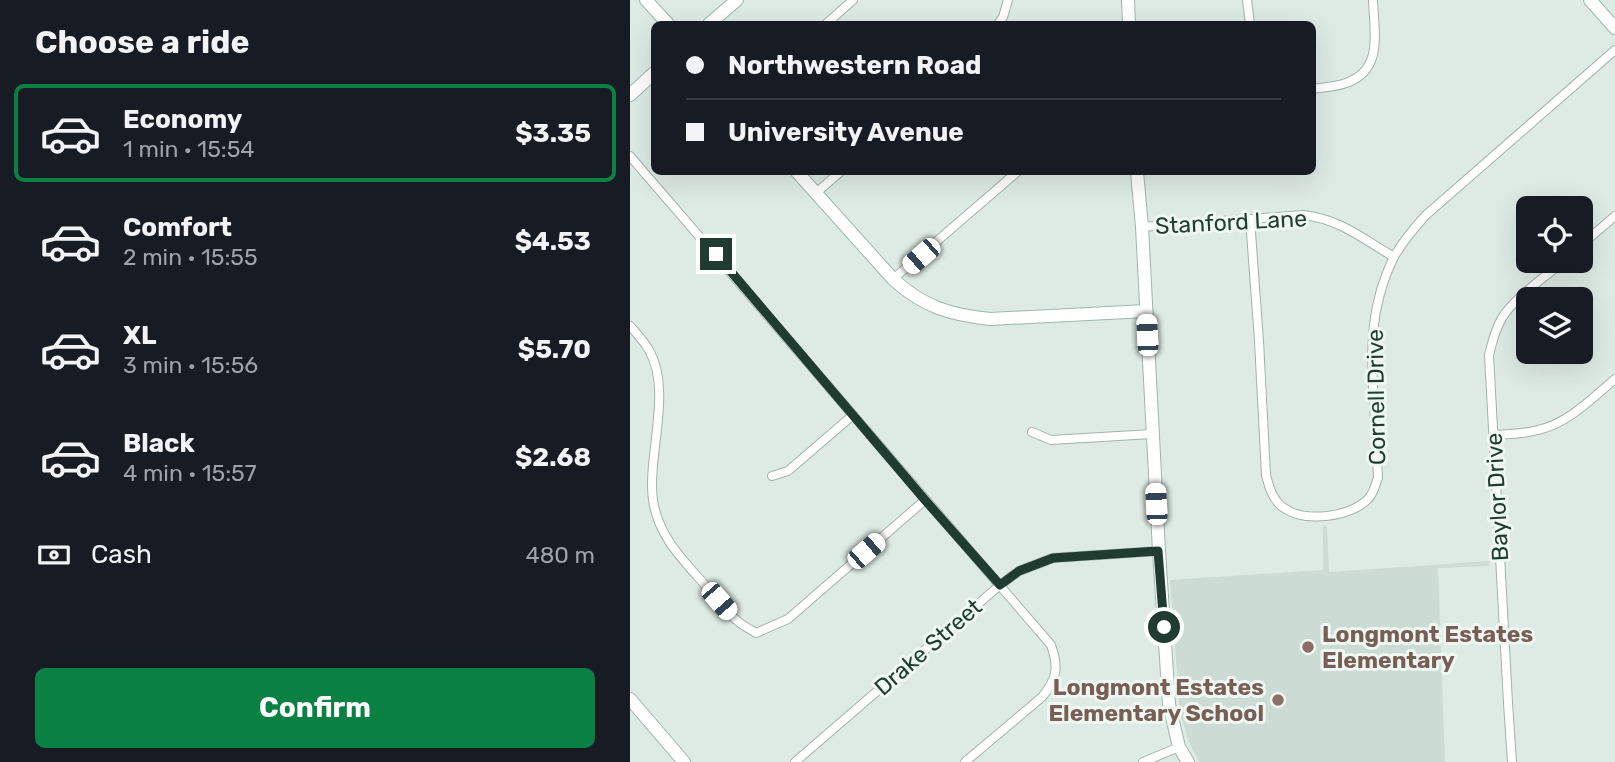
<!DOCTYPE html>
<html lang="en">
<head>
<meta charset="utf-8">
<style>
	:root { --surface:#171b24; --page:#242831; --text:#f1f3f6; --muted:#9ea1a6; --line:#363941; --accent:#0b8043 }
	body { margin:0; font-family:Rubik,sans-serif; background:var(--page); color:var(--text); height:100vh; display:flex; flex-direction:column; font-size:26px; white-space:nowrap }
	* { box-sizing:border-box; margin:0 }
	p { font-size:23px; color:var(--muted) }
	.icon { flex:none; width:38px; height:38px; fill:none; stroke:currentColor; stroke-width:2; stroke-linecap:round; stroke-linejoin:round }
	.map { position:relative; flex:1; overflow:hidden }
	.side { display:flex; flex-direction:column; background:var(--surface); width:630px }
	.side>* { flex:none }
	.hud { position:absolute; left:21px; top:21px; width:665px; height:154px; border-radius:10px; box-shadow:0 7px 28px #0002; display:grid; align-content:center; height:154px; padding:0 35px; background:var(--surface) }
	.tools { position:absolute; left:886px; top:196px; display:grid; gap:14px }
	.tools a { display:grid; place-items:center; width:77px; height:77px; border-radius:10px; background:var(--surface); box-shadow:0 7px 28px #0002; font-size:35px }
	.end { position:absolute; width:32px; height:32px; margin:-16px; border:9px solid #1f3b32; background:#fff; box-shadow:0 0 0 4px #fff }
	.from { border-radius:50% }
	.car { position:absolute; width:21px; height:42px; margin:-21px -10px; border-radius:9px; box-shadow:0 0 5px 2px #0007; background:linear-gradient(#fff 24%,#345 0 40%,#fff 0 76%,#345 0 86%,#fff 0) }
	.hud b { display:flex; align-items:center; gap:24px; height:66px; font-size:26px }
	.hud b+b { border-top:2px solid var(--line) }
	.hud i { width:18px; height:18px; background:var(--text) }
	ul { padding:0; list-style:none }
	li { display:flex; align-items:center; gap:21px; height:98px; margin:0 14px 10px; padding:0 21px; border:4px solid transparent; border-radius:10px }
	li div { flex:1 }
	li b { display:block; font-size:26px }
	li em { font-style:normal; font-weight:700 }
	li.selected { border-color:var(--accent) }
	li>.icon { width:63px; height:63px; stroke-width:1.5 }
	h2 { padding:0 35px; font-size:32px; line-height:84px }
	.pay { display:flex; align-items:center; gap:18px; height:77px; padding:0 35px; font-size:26px }
	.pay p { margin-inline-start:auto }
	.cta { display:flex; gap:14px; margin-top:auto; padding:14px 35px }
	.cta a { flex:1; height:80px; border-radius:10px; background:var(--accent); color:#fff; font-size:28px; font-weight:700; line-height:80px; text-align:center }
	main { display:flex; flex:1; min-height:0 }
	.map>svg:first-child { display:block }
	.built { fill:#ccdbd3 }
	.lines { fill:none; stroke-linecap:round; stroke-linejoin:round }
	.street-casing { stroke:#a1b3ab; stroke-width:10 }
	.secondary-casing { stroke:#9db7ac; stroke-width:14 }
	.street { stroke:#fff; stroke-width:8 }
	.secondary { stroke:#fff; stroke-width:12 }
	.route { stroke:#1f3b32; stroke-width:9 }
	.education-dot { fill:#8d6e63; stroke:#eff7f2; stroke-width:2.5 }
	.labels { text-anchor:middle; stroke-width:6; stroke-linejoin:round; paint-order:stroke }
	.street-label { font-size:23px; fill:#1f3b32; stroke:#eff7f2 }
	.education-label { font-size:23px; font-weight:bold; fill:#785e54; stroke:#eff7f2; text-anchor:start }
</style>
</head>
<body>
<main>
<section class="side">
<h2>Choose a ride</h2>
<ul>
<li class="selected"><svg class="icon" aria-label="car" viewBox="0 0 24 24"><path d="M5 17H2v-5l4-1 3-4h7l3 4 3 1v5h-3M9 17h6M6 11h13"/><circle cx="7" cy="17" r="2"/><circle cx="17" cy="17" r="2"/></svg><div><b>Economy</b><p>1 min · 15:54</p></div><em>$3.35</em></li>
<li><svg class="icon" aria-label="car" viewBox="0 0 24 24"><path d="M5 17H2v-5l4-1 3-4h7l3 4 3 1v5h-3M9 17h6M6 11h13"/><circle cx="7" cy="17" r="2"/><circle cx="17" cy="17" r="2"/></svg><div><b>Comfort</b><p>2 min · 15:55</p></div><em>$4.53</em></li>
<li><svg class="icon" aria-label="car" viewBox="0 0 24 24"><path d="M5 17H2v-5l4-1 3-4h7l3 4 3 1v5h-3M9 17h6M6 11h13"/><circle cx="7" cy="17" r="2"/><circle cx="17" cy="17" r="2"/></svg><div><b>XL</b><p>3 min · 15:56</p></div><em>$5.70</em></li>
<li><svg class="icon" aria-label="car" viewBox="0 0 24 24"><path d="M5 17H2v-5l4-1 3-4h7l3 4 3 1v5h-3M9 17h6M6 11h13"/><circle cx="7" cy="17" r="2"/><circle cx="17" cy="17" r="2"/></svg><div><b>Black</b><p>4 min · 15:57</p></div><em>$2.68</em></li>
</ul>
<div class="pay"><svg class="icon" aria-label="cash" viewBox="0 0 24 24"><path d="M3 7h18v10H3z"/><circle cx="12" cy="12" r="2"/></svg>Cash<p>480 m</p></div>
<div class="cta"><a>Confirm</a></div>
</section>
<div class="map">
<svg width="985" height="762" viewBox="0 0 985 762">
	<rect width="100%" height="100%" fill="#deebe4"/>
	<polygon class="built" points="693,526 697,526 699,572 860,561 859,566 808,568 815,762 569,762 559,742 550,713 540,580 693,570"/>
	<g class="lines">
		<g class="street-casing">
			<g id="street">
				<polyline points="617,0 620,24"/>
				<polyline points="196,24 223,0"/>
				<polyline points="368,24 373,17 378,0"/>
				<path d="M682,89C693,87 706,87 716,83C754,70 744,31 743,0"/>
				<path d="M0,156L421,645C429,667 427,679 412,697L335,762"/>
				<polyline points="186,193 210,172"/>
				<path d="M620,219L629,341L636,475C639,487 643,501 654,508C675,523 721,517 738,499C744,493 745,485 748,478C747,459 746,439 745,420C741,362 737,311 764,257C773,241 784,228 796,215L985,50"/>
				<path d="M512,227L673,215C710,219 733,239 764,257"/>
				<polyline points="950,246 985,216"/>
				<polyline points="263,279 387,172"/>
				<path d="M0,326C7,334 15,342 20,352C42,393 17,456 23,500C28,536 53,560 76,586C85,596 94,609 104,618C110,624 119,629 126,633L158,619L295,500"/>
				<polyline points="402,432 421,440 522,434"/>
				<path d="M864,435C878,434 894,434 908,430C939,423 961,399 985,379"/>
				<polyline points="142,476 158,471 223,415"/>
				<polyline points="165,762 370,585 389,571 423,558 529,551"/>
				<polyline points="513,762 549,747"/>
				<path d="M882,762L878,703L859,355C862,342 865,330 872,318C884,298 915,277 934,261"/>
			</g>
		</g>
		<g class="secondary-casing">
			<g id="secondary">
				<polyline points="16,0 38,24"/>
				<polyline points="498,0 499,24"/>
				<polyline points="960,0 985,28"/>
				<polyline points="79,24 107,0"/>
				<polyline points="0,95 24,73"/>
				<path d="M167,172L263,279C293,307 321,315 360,319L516,311"/>
				<polyline points="507,172 512,227 529,551 539,704 549,747 558,762"/>
				<polyline points="0,699 54,762"/>
			</g>
		</g>
		<use href="#street" class="street"/>
		<use href="#secondary" class="secondary"/>
	</g>
	<g class="lines">
		<polyline class="route" points="86,254 295,500 370,585 389,571 423,558 528,551 534,627"/>
	</g>
	<g class="education-dot">
		<circle cx="678" cy="647" r="7"/>
		<circle cx="648" cy="700" r="7"/>
	</g>
	<g class="labels">
		<g class="street-label">
			<text transform="translate(601 222) rotate(-3)" y="8">Stanford Lane</text>
			<text transform="translate(746 397) rotate(-91)" y="8">Cornell Drive</text>
			<text transform="translate(867 497) rotate(-93)" y="8">Baylor Drive</text>
			<text transform="translate(298 647) rotate(-41)" y="8">Drake Street</text>
		</g>
		<g class="education-label">
			<text x="692" y="642">Longmont Estates<tspan x="692" dy="26">Elementary</tspan></text>
			<text x="634" y="695" text-anchor="end">Longmont Estates<tspan x="634" dy="26">Elementary School</tspan></text>
		</g>
	</g>
</svg>
<div class="tools">
<a><svg class="icon" aria-label="locate" viewBox="0 0 24 24"><circle cx="12" cy="12" r="6"/><path d="M12 2v4M12 18v4M2 12h4M18 12h4"/></svg></a>
<a><svg class="icon" aria-label="layers" viewBox="0 0 24 24"><path d="M12 4l9 5-9 5-9-5zM3 14l9 5 9-5"/></svg></a>
</div>
<i class="end from" style="left:534px;top:627px"></i>
<i class="end" style="left:86px;top:254px"></i>
<i class="car" style="left:291px;top:256px;rotate:229deg"></i>
<i class="car" style="left:517px;top:335px;rotate:357deg"></i>
<i class="car" style="left:526px;top:504px;rotate:357deg"></i>
<i class="car" style="left:236px;top:551px;rotate:49deg"></i>
<i class="car" style="left:89px;top:601px;rotate:139deg"></i>
<div class="hud">
<b><i class="from"></i>Northwestern Road</b>
<b><i></i>University Avenue</b>
</div>
</div>
</main>
</body>
</html>
